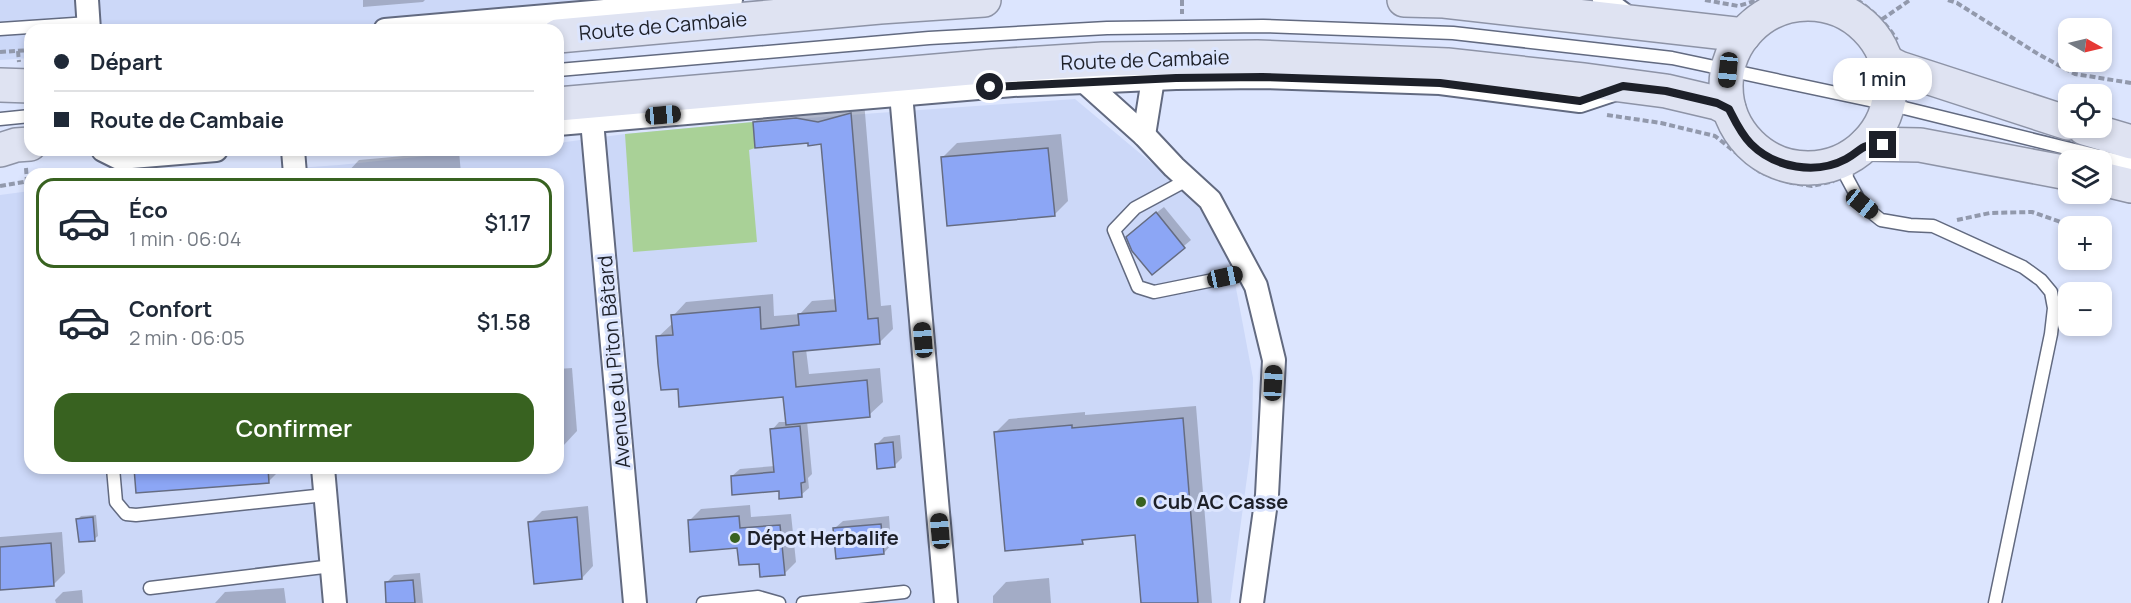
<!DOCTYPE html>
<html lang="fr">
<head>
<meta charset="utf-8">
<style>
	:root { --surface:#fff; --page:#f6f6f7; --text:#1f2937; --muted:#747a83; --line:#e0e1e3; --accent:#386220 }
	body { margin:0; font-family:Manrope,sans-serif; background:var(--page); color:var(--text); height:100vh; display:flex; flex-direction:column; font-size:22px; white-space:nowrap }
	* { box-sizing:border-box; margin:0 }
	p { font-size:20px; color:var(--muted) }
	.icon { flex:none; width:33px; height:33px; fill:none; stroke:currentColor; stroke-width:2; stroke-linecap:round; stroke-linejoin:round }
	.map { position:relative; flex:1; overflow:hidden }
	.drawer { position:absolute; left:24px; top:168px; width:540px; height:306px; display:flex; flex-direction:column; background:var(--surface); border-radius:18px; box-shadow:0 3px 9px #0003 }
	.drawer>* { flex:none }
	.guide { position:absolute; left:24px; top:24px; width:540px; height:132px; border-radius:18px; box-shadow:0 3px 9px #0003; display:grid; align-content:center; height:132px; padding:0 30px; background:var(--surface) }
	.needle { width:39px; rotate:98deg }
	.fabs { position:absolute; left:2058px; top:18px; display:grid; gap:12px }
	.fabs a { display:grid; place-items:center; width:54px; height:54px; border-radius:12px; background:var(--surface); box-shadow:0 3px 9px #0003; font-size:30px }
	.end { position:absolute; width:27px; height:27px; margin:-14px; border:8px solid #1d2029; background:#fff; box-shadow:0 0 0 3px #fff }
	.from { border-radius:50% }
	.bubble { position:absolute; height:42px; border-radius:18px; background:var(--surface); box-shadow:0 3px 9px #0003; font-size:20px; font-weight:600; line-height:42px; text-align:center }
	.car { position:absolute; width:18px; height:36px; margin:-18px -9px; border-radius:8px; box-shadow:0 0 4px 2px #0007; background:linear-gradient(#222 24%,#8ab4d8 0 40%,#222 0 76%,#8ab4d8 0 86%,#222 0) }
	.guide b { display:flex; align-items:center; gap:21px; height:57px; font-size:22px }
	.guide b+b { border-top:2px solid var(--line) }
	.guide i { width:15px; height:15px; background:var(--text) }
	ul { padding:10px 0 0; list-style:none }
	li { display:flex; align-items:center; gap:18px; height:90px; margin:0 12px 9px; padding:0 18px; border:3px solid transparent; border-radius:18px }
	li div { flex:1 }
	li b { display:block; font-size:22px }
	li em { font-style:normal; font-weight:600 }
	li.current { border-color:var(--accent) }
	li>.icon { width:54px; height:54px; stroke-width:1.5 }
	.action { display:flex; gap:12px; margin-top:auto; padding:12px 30px }
	.action a { flex:1; height:69px; border-radius:18px; background:var(--accent); color:#fff; font-size:24px; font-weight:600; line-height:69px; text-align:center }
	.map>svg:first-child { display:block }
	.built { fill:#ccd8f8 }
	.green { fill:#a9d197 }
	.shadow { fill:#0003 }
	.building { fill:#8ca6f5; stroke:#656c82; stroke-width:1.5 }
	.lines { fill:none; stroke-linecap:round; stroke-linejoin:round }
	.service-casing { stroke:#626a80; stroke-width:15 }
	.minor-casing { stroke:#626a80; stroke-width:26 }
	.primary-casing { stroke:#8d93a6; stroke-width:36 }
	.path { stroke:#9299ac; stroke-width:4; stroke-dasharray:6 3; stroke-linecap:butt }
	.service { stroke:#fff; stroke-width:12 }
	.minor { stroke:#fff; stroke-width:22 }
	.primary { stroke:#dfe3f2; stroke-width:33 }
	.route { stroke:#1d2029; stroke-width:8 }
	.poi-dot { fill:#386220; stroke:#dce5fe; stroke-width:2 }
	.labels { text-anchor:middle; stroke-width:6; stroke-linejoin:round; paint-order:stroke }
	.street-label { font-size:20px; fill:#1d2029; stroke:#dce5fe }
	.poi-label { font-size:20px; font-weight:bold; fill:#1d2029; stroke:#dce5fe; text-anchor:start }
</style>
</head>
<body>
<div class="map">
<svg width="2131" height="603" viewBox="0 0 2131 603">
	<rect width="100%" height="100%" fill="#dce5fe"/>
	<g class="built">
		<polygon points="0,0 732,0 390,30 30,30 30,58 0,60"/>
		<polygon points="1075,99 1172,180 1206,215 1232,267 1253,378 1252,441 1230,603 0,603 0,195 30,191 30,468 558,468 558,174 212,174 339,165 485,150 558,150 558,143 625,134 753,122"/>
	</g>
	<polygon class="green" points="753,122 755,148 749,150 757,242 633,252 625,134"/>
	<g class="shadow">
		<polygon points="363,0 425,0 423,2 363,7"/>
		<polygon points="864,101 881,306 891,305 893,329 880,342 806,349 809,374 880,368 883,402 869,415 807,421 812,474 808,478 809,488 801,495 732,476 740,469 775,466 772,430 779,422 787,422 784,396 679,387 658,337 673,323 673,316 686,302 773,294 774,316 800,314 812,301 837,299 822,143 809,142 754,123 767,109"/>
		<polygon points="1061,134 1068,201 1054,215 943,157 957,143"/>
		<polygon points="459,151 461,174 346,174 359,160"/>
		<polygon points="1164,207 1191,240 1152,273 1134,230"/>
		<polygon points="572,368 577,431 563,446 558,446 558,369"/>
		<polygon points="1196,406 1212,603 1142,603 1136,534 1086,538 1082,542 996,432 1009,419 1085,412 1085,415"/>
		<polygon points="900,435 902,458 894,466 877,444 884,437"/>
		<polygon points="136,468 282,468 268,482"/>
		<polygon points="425,468 467,468 426,472"/>
		<polygon points="521,468 540,468 537,472 522,473"/>
		<polygon points="750,505 751,517 791,514 796,562 784,574 760,562 738,546 689,521 701,509"/>
		<polygon points="588,506 593,566 582,578 530,523 542,511"/>
		<polygon points="96,515 98,536 94,539 78,519 81,516"/>
		<polygon points="889,516 891,545 884,553 835,528 843,521"/>
		<polygon points="62,532 65,573 54,584 0,589 0,537"/>
		<polygon points="420,573 423,603 388,603 386,583 394,575"/>
		<polygon points="1049,578 1051,603 993,603 993,596 1006,582"/>
		<polygon points="284,588 286,603 215,603 225,592"/>
		<polygon points="82,590 83,603 56,603 55,600 63,592"/>
	</g>
	<g class="building">
		<polygon points="851,113 868,319 878,318 880,344 793,352 796,387 867,380 870,417 786,425 783,397 679,407 678,389 661,390 658,364 656,336 673,335 671,315 760,307 761,329 799,325 798,314 836,311 821,144 808,146 808,143 755,148 753,122 796,118 818,122"/>
		<polygon points="1048,148 1055,216 947,226 941,157"/>
		<polygon points="1156,212 1185,248 1152,275 1132,251 1126,237"/>
		<polygon points="1183,418 1198,603 1141,603 1135,535 1082,540 1083,544 1005,551 994,432 1072,425 1072,428"/>
		<polygon points="800,426 805,482 801,483 802,497 779,499 779,491 732,495 731,476 774,472 770,429"/>
		<polygon points="893,442 895,467 877,469 875,444"/>
		<polygon points="134,468 268,468 269,483 136,493"/>
		<polygon points="739,516 740,528 780,525 785,575 760,577 759,564 739,565 737,548 690,552 688,520"/>
		<polygon points="93,517 95,541 79,542 76,519"/>
		<polygon points="577,517 582,579 534,584 528,522"/>
		<polygon points="881,524 884,554 836,559 833,528"/>
		<polygon points="51,543 54,586 0,590 0,547"/>
		<polygon points="413,580 415,603 386,603 385,582"/>
	</g>
	<g class="lines">
		<g class="service-casing">
			<g id="service">
				<polyline points="1811,3 1812,0"/>
				<polyline points="1841,10 1842,0"/>
				<polyline points="0,29 89,23"/>
				<polyline points="558,70 929,38 1107,28 1263,26 1453,33 1672,58 1888,104 2131,164"/>
				<polyline points="0,119 30,116"/>
				<polyline points="1845,159 1847,178 1861,204 1881,220 1910,225 1933,226 2023,267 2041,280 2051,292 2054,308 2051,334 1995,603"/>
				<polyline points="1187,180 1135,208 1114,230 1138,287 1154,292 1248,273"/>
				<polyline points="113,468 116,502 126,514 136,515 325,495"/>
				<polyline points="150,588 332,566"/>
				<polyline points="703,603 758,597 779,603"/>
				<polyline points="803,603 904,592"/>
			</g>
		</g>
		<g class="minor-casing">
			<g id="minor">
				<polyline points="87,0 89,30"/>
				<polyline points="1604,0 1632,21"/>
				<polyline points="385,30 731,0"/>
				<polyline points="1086,83 1144,135 1174,167 1210,200 1256,286 1274,360 1267,495 1252,603"/>
				<polyline points="901,94 946,603"/>
				<polyline points="592,121 635,603"/>
				<polyline points="558,124 1013,85 1176,78 1262,77 1440,83 1580,101 1619,88"/>
				<polyline points="1144,135 1153,79"/>
				<polyline points="103,150 119,158 216,150"/>
				<polyline points="293,150 295,174"/>
				<polyline points="323,468 335,603"/>
			</g>
		</g>
		<g class="primary-casing">
			<g id="primary">
				<polyline points="1404,0 1444,1 1744,35"/>
				<circle cx="1808" cy="86" r="82"/>
				<polyline points="558,36 880,7 984,0"/>
				<polyline points="1887,62 1899,68 2068,123"/>
				<polyline points="0,85 30,86"/>
				<polyline points="558,104 993,66 1103,59 1257,57 1447,65 1583,80 1666,91 1717,103 1729,109"/>
				<polyline points="2084,128 2131,142"/>
				<polyline points="1866,144 1920,145 2068,173"/>
				<polyline points="0,150 16,145 30,144"/>
				<polyline points="2102,179 2131,186"/>
			</g>
		</g>
		<g class="path">
			<polyline points="1182,0 1182,14"/>
			<polyline points="1705,0 1738,6 1758,0"/>
			<path d="M1857,0C1872,10 1887,24 1897,40"/>
			<polyline points="1948,0 1957,3 2038,54 2075,74 2131,83"/>
			<polyline points="1870,33 1881,20 1910,0"/>
			<polyline points="18,51 19,62"/>
			<polyline points="0,52 30,50"/>
			<polyline points="1607,115 1661,123 1715,136 1760,172 1792,183 1812,186 1834,181"/>
			<polyline points="26,168 27,182"/>
			<polyline points="0,186 30,181"/>
			<polyline points="1957,220 1990,213 2032,212 2072,226"/>
		</g>
		<use href="#service" class="service"/>
		<use href="#minor" class="minor"/>
		<use href="#primary" class="primary"/>
	</g>
	<g class="lines">
		<path class="route" d="M990,87L1176,78L1262,77L1440,83L1580,101L1623,86L1666,91L1717,103L1729,109C1735,121 1741,134 1751,144C1775,168 1816,175 1846,159C1864,149 1859,144 1883,145"/>
	</g>
	<g class="poi-dot">
		<circle cx="1141" cy="502" r="6"/>
		<circle cx="735" cy="538" r="6"/>
	</g>
	<g class="labels">
		<g class="street-label">
			<text transform="translate(663 26) rotate(-5)" y="7">Route de Cambaie</text>
			<text transform="translate(1145 60) rotate(-2)" y="7">Route de Cambaie</text>
			<text transform="translate(614 362) rotate(-95)" y="7">Avenue du Piton Bâtard</text>
		</g>
		<g class="poi-label">
			<text x="1153" y="509">Cub AC Casse</text>
			<text x="747" y="545">Dépot Herbalife</text>
		</g>
	</g>
</svg>
<div class="fabs">
<a><svg class="needle" viewBox="-14 -14 28 28"><path d="M0-13l5 13h-10z" fill="#e53935"/><path d="M0 13l5-13h-10z" fill="#747a83"/></svg></a>
<a><svg class="icon" aria-label="locate" viewBox="0 0 24 24"><circle cx="12" cy="12" r="6"/><path d="M12 2v4M12 18v4M2 12h4M18 12h4"/></svg></a>
<a><svg class="icon" aria-label="layers" viewBox="0 0 24 24"><path d="M12 4l9 5-9 5-9-5zM3 14l9 5 9-5"/></svg></a>
<a>+</a>
<a>−</a>
</div>
<i class="end from" style="left:990px;top:87px"></i>
<i class="end" style="left:1883px;top:145px"></i>
<div class="bubble" style="left:1833px;top:58px;width:99px">1 min</div>
<i class="car" style="left:1728px;top:70px;rotate:186deg"></i>
<i class="car" style="left:663px;top:115px;rotate:85deg"></i>
<i class="car" style="left:1862px;top:204px;rotate:129deg"></i>
<i class="car" style="left:1225px;top:277px;rotate:78deg"></i>
<i class="car" style="left:923px;top:340px;rotate:355deg"></i>
<i class="car" style="left:1273px;top:383px;rotate:3deg"></i>
<i class="car" style="left:940px;top:531px;rotate:355deg"></i>
<div class="guide">
<b><i class="from"></i>Départ</b>
<b><i></i>Route de Cambaie</b>
</div>
<section class="drawer">
<ul>
<li class="current"><svg class="icon" aria-label="car" viewBox="0 0 24 24"><path d="M5 17H2v-5l4-1 3-4h7l3 4 3 1v5h-3M9 17h6M6 11h13"/><circle cx="7" cy="17" r="2"/><circle cx="17" cy="17" r="2"/></svg><div><b>Éco</b><p>1 min · 06:04</p></div><em>$1.17</em></li>
<li><svg class="icon" aria-label="car" viewBox="0 0 24 24"><path d="M5 17H2v-5l4-1 3-4h7l3 4 3 1v5h-3M9 17h6M6 11h13"/><circle cx="7" cy="17" r="2"/><circle cx="17" cy="17" r="2"/></svg><div><b>Confort</b><p>2 min · 06:05</p></div><em>$1.58</em></li>
</ul>
<div class="action"><a>Confirmer</a></div>
</section>
</div>
</body>
</html>
